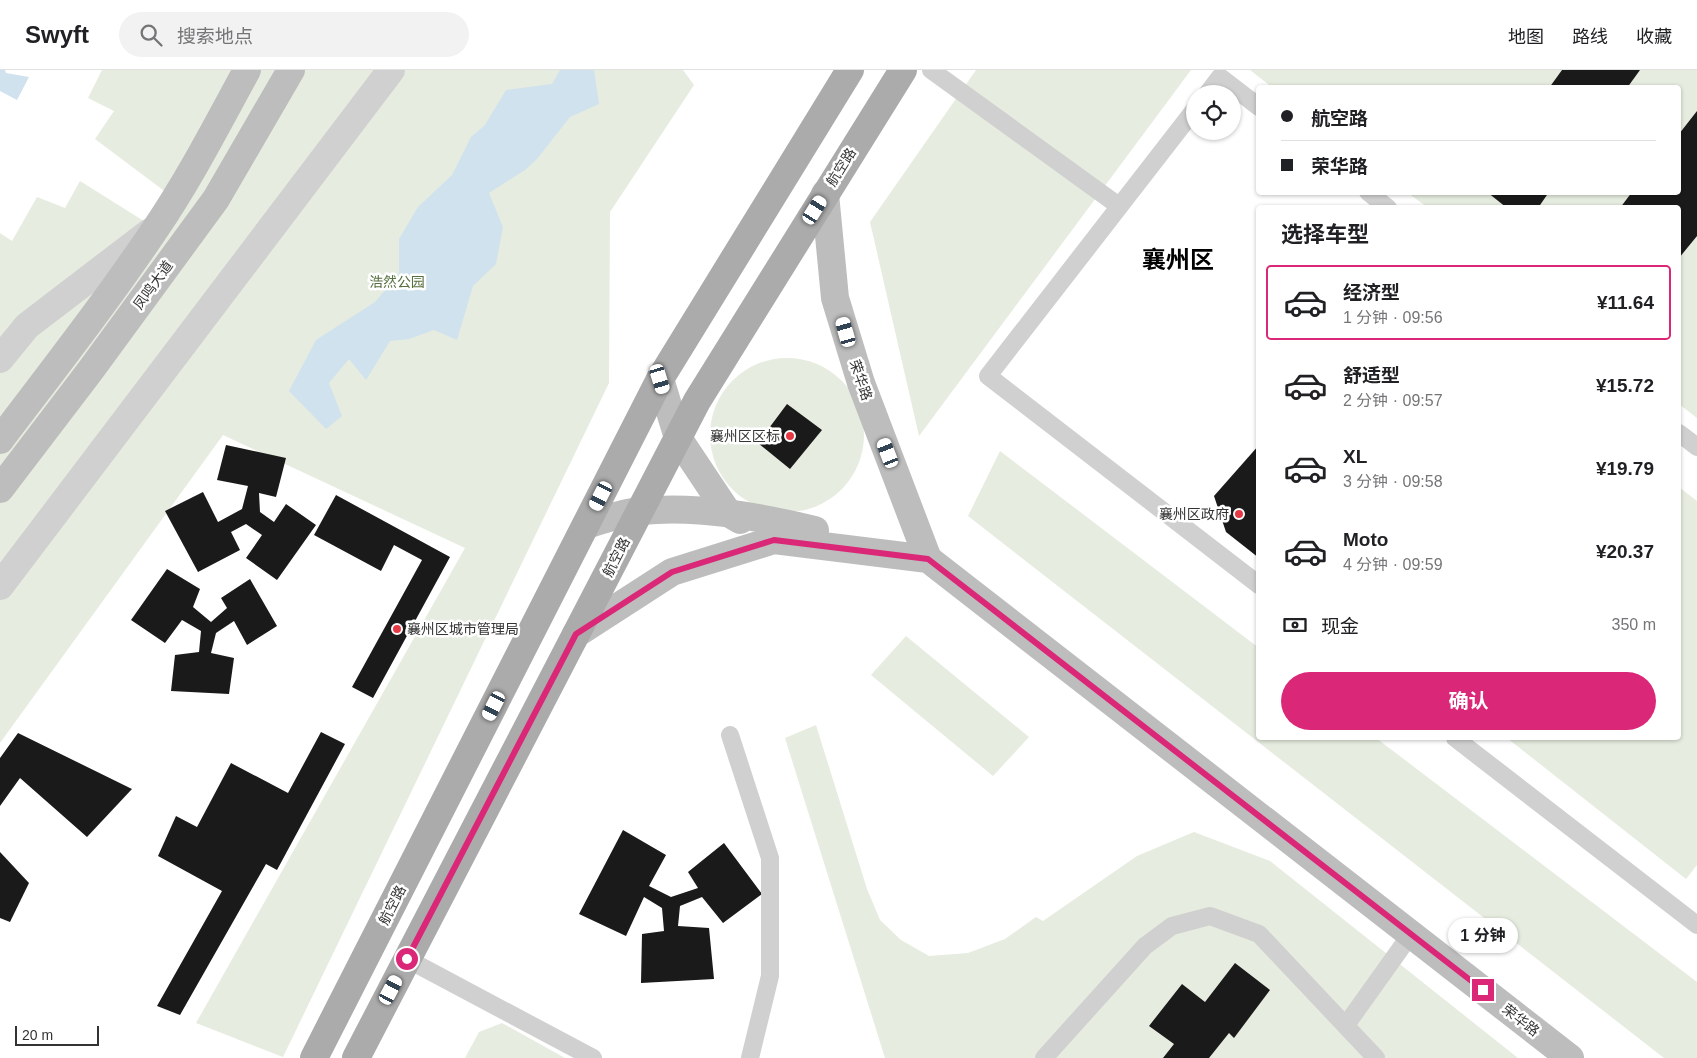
<!DOCTYPE html>
<html lang="zh">
<head>
<meta charset="utf-8">
<style>
	:root { --surface:#fff; --page:#f2f2f2; --text:#202124; --muted:#757577; --line:#e0e0e0; --accent:#db2777 }
	body { margin:0; font-family:Helvetica,"Noto Sans SC",sans-serif; background:var(--page); color:var(--text); height:100vh; display:flex; flex-direction:column; font-size:19px; white-space:nowrap }
	* { box-sizing:border-box; margin:0 }
	p { font-size:16px; color:var(--muted) }
	.icon { flex:none; width:28px; height:28px; fill:none; stroke:currentColor; stroke-width:2; stroke-linecap:round; stroke-linejoin:round }
	.map { position:relative; flex:1; overflow:hidden }
	.sheet { position:absolute; left:1256px; top:135px; width:425px; height:535px; display:flex; flex-direction:column; background:var(--surface); border-radius:5px; box-shadow:0 1px 4px #0004 }
	.sheet>* { flex:none }
	.top-card { position:absolute; left:1256px; top:15px; width:425px; height:110px; border-radius:5px; box-shadow:0 1px 4px #0004; display:grid; align-content:center; height:110px; padding:0 25px; background:var(--surface) }
	.fabs { position:absolute; left:1186px; top:15px; display:grid; gap:10px }
	.fabs a { display:grid; place-items:center; width:55px; height:55px; border-radius:50%; background:var(--surface); box-shadow:0 1px 4px #0004; font-size:25px }
	.scale { position:absolute; left:15px; bottom:12px; width:84px; box-sizing:border-box; padding-left:5px; border:2px solid #333; border-top:0; font-size:14px; line-height:18px; white-space:nowrap; color:#333; -webkit-text-stroke:4px #fff; paint-order:stroke }
	.end { position:absolute; width:22px; height:22px; margin:-11px; border:6px solid #db2777; background:#fff; box-shadow:0 0 0 2px #fff }
	.from { border-radius:50% }
	.bubble { position:absolute; height:35px; border-radius:18px; background:var(--surface); box-shadow:0 1px 4px #0004; font-size:16px; font-weight:700; line-height:35px; text-align:center }
	.car { position:absolute; width:15px; height:30px; margin:-15px -8px; border-radius:6px; box-shadow:0 0 4px 1px #0007; background:linear-gradient(#fff 24%,#345 0 40%,#fff 0 76%,#345 0 86%,#fff 0) }
	.top-card b { display:flex; align-items:center; gap:18px; height:48px; font-size:19px }
	.top-card b+b { border-top:1px solid var(--line) }
	.top-card i { width:12px; height:12px; background:var(--text) }
	ul { padding:0; list-style:none }
	li { display:flex; align-items:center; gap:15px; height:75px; margin:0 10px 8px; padding:0 15px; border:2px solid transparent; border-radius:5px }
	li div { flex:1 }
	li b { display:block; font-size:19px }
	li em { font-style:normal; font-weight:700 }
	li.on { border-color:var(--accent) }
	li>.icon { width:45px; height:45px; stroke-width:1.5 }
	h2 { padding:0 25px; font-size:22px; line-height:60px }
	.pay { display:flex; align-items:center; gap:12px; height:55px; padding:0 25px; font-size:19px }
	.pay p { margin-inline-start:auto }
	.button { display:flex; gap:10px; margin-top:auto; padding:10px 25px }
	.button a { flex:1; height:58px; border-radius:30px; background:var(--accent); color:#fff; font-size:20px; font-weight:700; line-height:58px; text-align:center }
	header { display:flex; align-items:center; gap:30px; box-sizing:border-box; height:70px; padding:0 25px; background:var(--surface); border-bottom:1px solid var(--line) }
	header strong { font-size:24px }
	nav { display:flex; gap:28px; margin-inline-start:auto; font-size:18px }
	.search { width:350px; height:45px; background:var(--page); display:flex; align-items:center; gap:12px; box-sizing:border-box; padding:0 18px; border-radius:28px; color:var(--muted); font-size:19px }
	.map>svg:first-child { display:block }
	.green { fill:#e6ecdf }
	.water { fill:#cfe2ee }
	.building { fill:#1a1a1a }
	.lines { fill:none; stroke-linecap:round; stroke-linejoin:round }
	.lane { stroke:#d0d0d0; stroke-width:18 }
	.street { stroke:#d0d0d0; stroke-width:28 }
	.secondary { stroke:#bdbdbd; stroke-width:28 }
	.primary { stroke:#ababab; stroke-width:28 }
	.route { stroke:#db2777; stroke-width:6 }
	.poi-dot { fill:#e63946; stroke:#fff; stroke-width:2 }
	.labels { text-anchor:middle; stroke-width:5; stroke-linejoin:round; paint-order:stroke }
	.street-label { font-size:14px; fill:#333; stroke:#fff }
	.park-label { font-size:14px; fill:#56703f; stroke:#fff }
	.poi-label { font-size:14px; fill:#333; stroke:#fff; text-anchor:end }
	.town-label { font-size:24px; font-weight:bold; fill:#000; stroke:#fff }
</style>
</head>
<body>
<header>
<strong>Swyft</strong>
<div class="search"><svg class="icon" aria-label="search" viewBox="0 0 24 24"><circle cx="10" cy="10" r="6"/><path d="M15 15l6 6"/></svg>搜索地点</div>
<nav><a>地图</a><a>路线</a><a>收藏</a></nav>
</header>
<div class="map">
<svg width="1697" height="988" viewBox="0 0 1697 988">
	<rect width="100%" height="100%" fill="#fff"/>
	<g class="green">
		<polygon points="102,0 683,0 694,15 610,142 609,313 283,987 196,953 465,478 223,365 0,673 0,163 12,171 37,127 65,138 80,111 155,158 175,129 95,69 114,41 88,28"/>
		<polygon points="976,0 1191,0 919,366 870,152"/>
		<polygon points="1250,0 1697,0 1697,348 1679,334 1679,138 1427,137 1408,123 1679,122 1679,18 1273,18"/>
		<circle cx="787" cy="365" r="77"/>
		<polygon points="1000,381 1259,578 1259,668 1376,668 1697,912 1697,988 1664,988 968,446"/>
		<polygon points="1679,417 1697,431 1697,795 1686,809 1507,668 1679,668"/>
		<polygon points="906,566 1029,667 993,706 871,605"/>
		<polygon points="816,655 867,819 880,850 901,870 929,886 968,883 1005,869 1036,847 1043,851 1137,786 1194,762 1270,791 1518,988 885,988 785,668"/>
		<polygon points="502,953 565,988 465,988 479,962"/>
	</g>
	<g class="water">
		<polygon points="0,0 5,0 6,3 29,7 17,30 0,21"/>
		<polygon points="560,0 594,0 599,34 570,47 537,89 525,100 489,123 503,157 496,194 473,216 457,270 434,260 409,269 390,271 366,310 349,289 329,313 342,346 326,359 289,321 316,270 375,232 399,204 399,169 418,137 452,105 471,67 485,55 506,20 552,14"/>
	</g>
	<g class="building">
		<polygon points="1562,0 1640,0 1627,18 1549,18"/>
		<polygon points="1697,41 1697,166 1679,188 1679,138 1620,138 1632,122 1679,122 1679,64"/>
		<polygon points="1487,122 1549,122 1538,138 1507,138"/>
		<polygon points="787,334 822,360 790,399 758,373"/>
		<polygon points="226,375 286,388 276,427 259,423 260,442 274,452 286,434 316,455 277,510 246,488 262,465 246,454 231,462 240,480 198,502 165,441 203,422 218,452 242,439 248,416 217,410"/>
		<polygon points="1259,375 1259,488 1226,462 1214,426"/>
		<polygon points="336,425 450,487 373,628 352,617 422,490 394,475 381,501 314,465"/>
		<polygon points="167,499 200,519 193,537 211,552 227,538 221,528 250,509 277,556 247,575 234,551 216,563 211,583 234,588 229,624 171,621 175,585 199,582 201,561 182,550 165,573 131,550"/>
		<polygon points="321,662 345,674 277,800 266,794 180,945 157,936 222,821 158,786 176,746 197,757 231,693 288,723"/>
		<polygon points="18,663 132,719 87,767 20,708 0,736 0,688"/>
		<polygon points="623,760 666,785 649,816 671,827 698,818 688,802 724,773 762,824 723,853 702,827 680,836 678,856 709,858 714,909 641,913 642,864 664,861 662,838 644,827 626,866 579,844"/>
		<polygon points="0,782 29,813 10,852 0,848"/>
		<polygon points="1235,893 1270,920 1234,968 1229,963 1209,988 1163,988 1174,974 1149,956 1182,914 1205,932"/>
	</g>
	<g class="lines">
		<g class="lane">
			<polyline points="931,0 1119,136"/>
			<polyline points="1207,24 1220,7 1259,37"/>
			<polyline points="1195,39 988,306 1259,515"/>
			<polyline points="1368,122 1388,138"/>
			<polyline points="1679,363 1697,377"/>
			<polyline points="730,665 770,788 770,906 750,988"/>
			<polyline points="1455,668 1697,855"/>
			<polyline points="407,889 593,988"/>
			<polyline points="1346,955 1411,864"/>
			<polyline points="1044,988 1145,876 1172,856 1210,846 1259,864 1376,988"/>
		</g>
		<g class="street">
			<polyline points="0,289 27,256 150,162"/>
			<polyline points="0,516 391,0"/>
		</g>
		<g class="secondary">
			<polyline points="825,124 835,228 861,313 928,489"/>
			<polyline points="660,309 678,368 728,443 740,450"/>
			<path d="M0,370C53,300 107,231 156,158C190,108 218,53 247,0"/>
			<polyline points="0,419 90,301 216,129 291,0"/>
			<path d="M586,455C604,450 623,442 641,441C698,435 760,447 815,460"/>
			<polyline points="576,564 672,502 774,470 928,489 1570,988"/>
		</g>
		<g class="primary">
			<polyline points="314,988 660,309 850,0"/>
			<polyline points="356,988 697,331 903,0"/>
		</g>
	</g>
	<g class="lines">
		<polyline class="route" points="407,889 576,564 672,502 774,470 928,489 1483,920"/>
	</g>
	<g class="poi-dot">
		<circle cx="790" cy="366" r="5"/>
		<circle cx="1239" cy="444" r="5"/>
		<circle cx="397" cy="559" r="5"/>
	</g>
	<g class="labels">
		<g class="street-label">
			<text transform="translate(841 97) rotate(-58)" y="5">航空路</text>
			<text transform="translate(153 215) rotate(-54)" y="5">凤鸣大道</text>
			<text transform="translate(861 310) rotate(71)" y="5">荣华路</text>
			<text transform="translate(616 487) rotate(-63)" y="5">航空路</text>
			<text transform="translate(392 835) rotate(-63)" y="5">航空路</text>
			<text transform="translate(1521 950) rotate(38)" y="5">荣华路</text>
		</g>
		<g class="park-label">
			<text x="397" y="217">浩然公园</text>
		</g>
		<g class="poi-label">
			<text x="780" y="371">襄州区区标</text>
			<text x="1229" y="449">襄州区政府</text>
			<text x="407" y="564" text-anchor="start">襄州区城市管理局</text>
		</g>
		<g class="town-label">
			<text x="1178" y="198">襄州区</text>
		</g>
	</g>
</svg>
<div class="fabs">
<a><svg class="icon" aria-label="locate" viewBox="0 0 24 24"><circle cx="12" cy="12" r="6"/><path d="M12 2v4M12 18v4M2 12h4M18 12h4"/></svg></a>
</div>
<div class="scale">20 m</div>
<i class="end from" style="left:407px;top:889px"></i>
<i class="end" style="left:1483px;top:920px"></i>
<div class="bubble" style="left:1448px;top:848px;width:70px">1 分钟</div>
<i class="car" style="left:815px;top:140px;rotate:32deg"></i>
<i class="car" style="left:846px;top:262px;rotate:344deg"></i>
<i class="car" style="left:660px;top:309px;rotate:163deg"></i>
<i class="car" style="left:888px;top:383px;rotate:339deg"></i>
<i class="car" style="left:601px;top:426px;rotate:207deg"></i>
<i class="car" style="left:494px;top:636px;rotate:207deg"></i>
<i class="car" style="left:391px;top:920px;rotate:28deg"></i>
<div class="top-card">
<b><i class="from"></i>航空路</b>
<b><i></i>荣华路</b>
</div>
<section class="sheet">
<h2>选择车型</h2>
<ul>
<li class="on"><svg class="icon" aria-label="car" viewBox="0 0 24 24"><path d="M5 17H2v-5l4-1 3-4h7l3 4 3 1v5h-3M9 17h6M6 11h13"/><circle cx="7" cy="17" r="2"/><circle cx="17" cy="17" r="2"/></svg><div><b>经济型</b><p>1 分钟 · 09:56</p></div><em>¥11.64</em></li>
<li><svg class="icon" aria-label="car" viewBox="0 0 24 24"><path d="M5 17H2v-5l4-1 3-4h7l3 4 3 1v5h-3M9 17h6M6 11h13"/><circle cx="7" cy="17" r="2"/><circle cx="17" cy="17" r="2"/></svg><div><b>舒适型</b><p>2 分钟 · 09:57</p></div><em>¥15.72</em></li>
<li><svg class="icon" aria-label="car" viewBox="0 0 24 24"><path d="M5 17H2v-5l4-1 3-4h7l3 4 3 1v5h-3M9 17h6M6 11h13"/><circle cx="7" cy="17" r="2"/><circle cx="17" cy="17" r="2"/></svg><div><b>XL</b><p>3 分钟 · 09:58</p></div><em>¥19.79</em></li>
<li><svg class="icon" aria-label="car" viewBox="0 0 24 24"><path d="M5 17H2v-5l4-1 3-4h7l3 4 3 1v5h-3M9 17h6M6 11h13"/><circle cx="7" cy="17" r="2"/><circle cx="17" cy="17" r="2"/></svg><div><b>Moto</b><p>4 分钟 · 09:59</p></div><em>¥20.37</em></li>
</ul>
<div class="pay"><svg class="icon" aria-label="cash" viewBox="0 0 24 24"><path d="M3 7h18v10H3z"/><circle cx="12" cy="12" r="2"/></svg>现金<p>350 m</p></div>
<div class="button"><a>确认</a></div>
</section>
</div>
</body>
</html>
